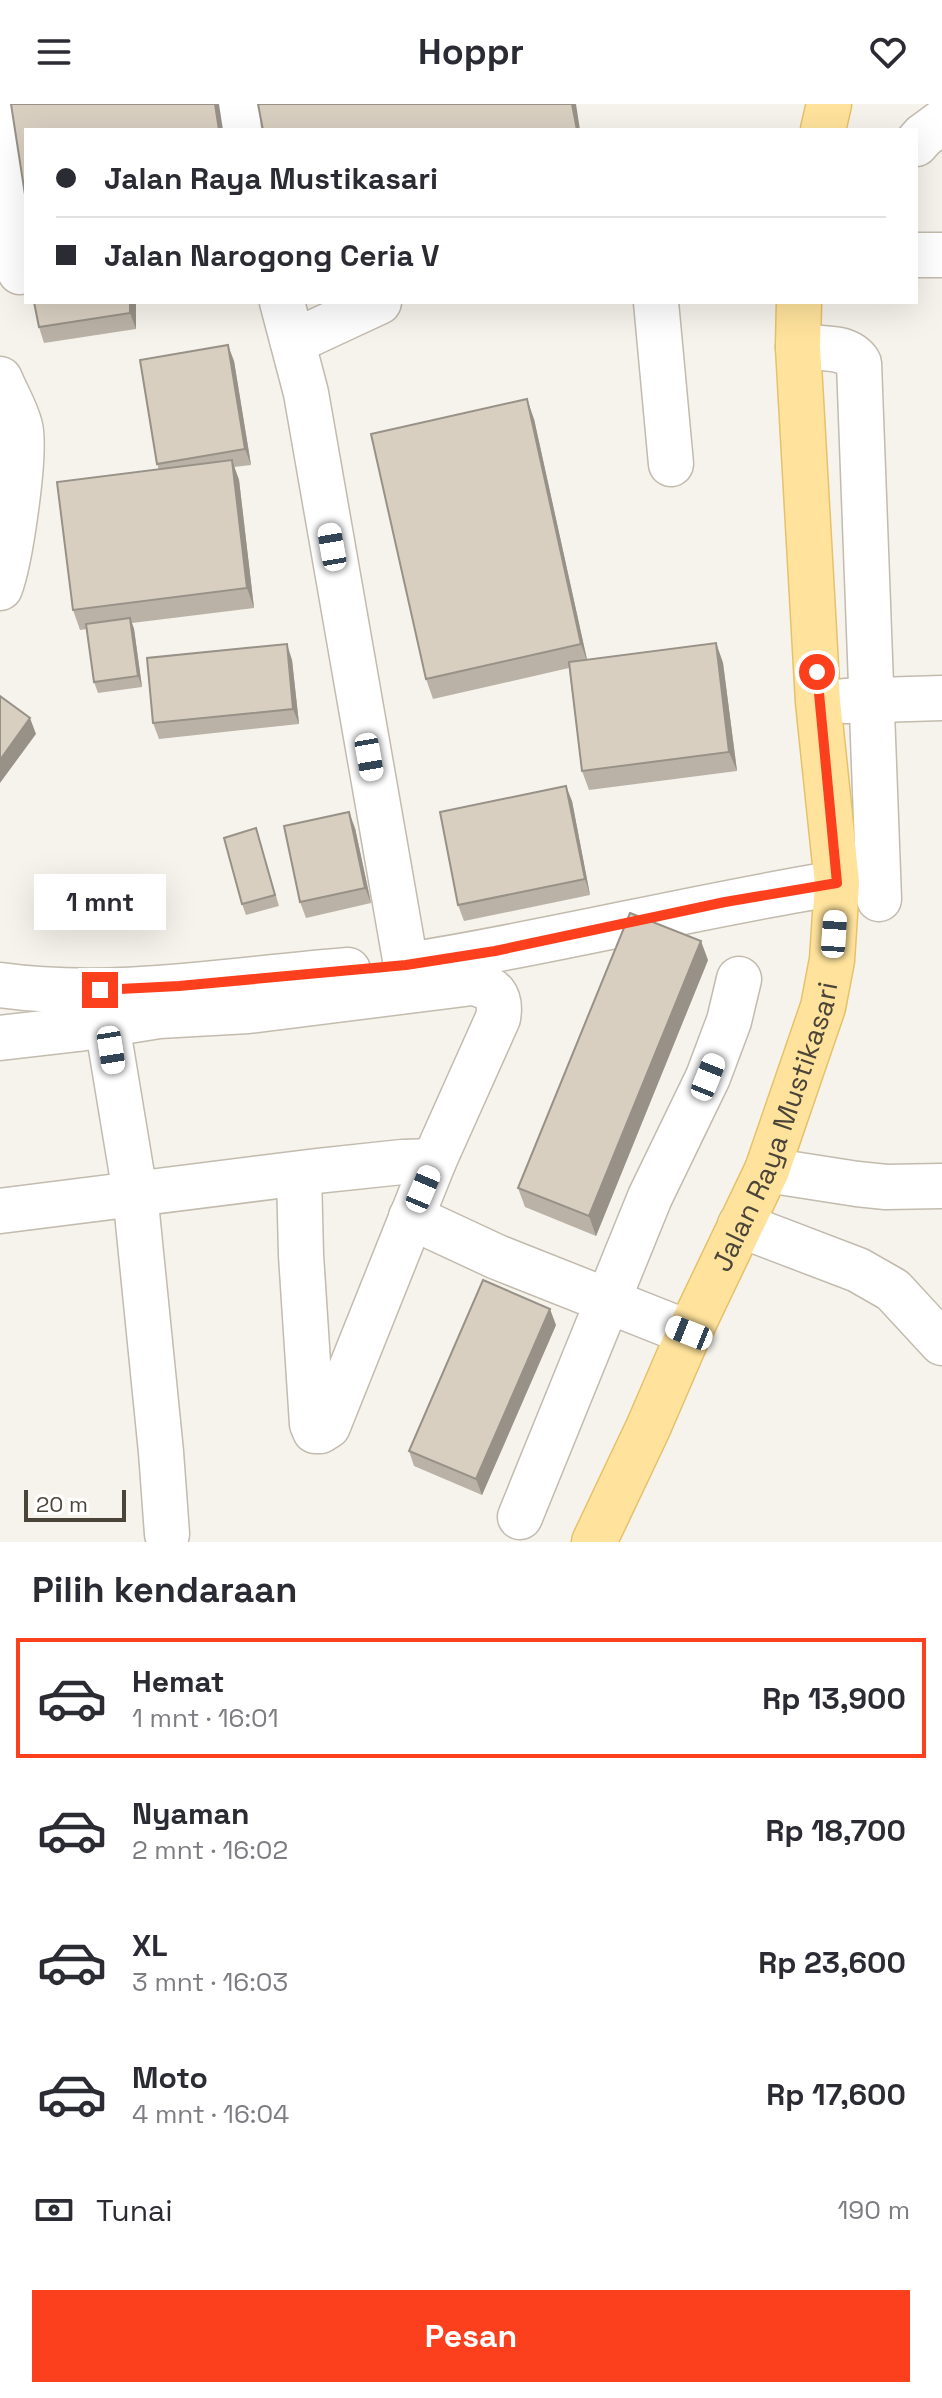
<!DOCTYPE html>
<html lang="id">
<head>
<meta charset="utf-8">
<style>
	:root { --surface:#fff; --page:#f7f7f7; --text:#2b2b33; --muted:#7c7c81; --line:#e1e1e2; --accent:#fc3f1d }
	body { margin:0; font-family:"Space Grotesk",sans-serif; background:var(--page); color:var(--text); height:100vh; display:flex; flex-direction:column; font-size:30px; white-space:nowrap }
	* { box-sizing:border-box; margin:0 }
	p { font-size:26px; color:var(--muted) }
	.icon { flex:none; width:44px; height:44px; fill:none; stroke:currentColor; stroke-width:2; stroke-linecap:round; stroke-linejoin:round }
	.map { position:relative; height:1438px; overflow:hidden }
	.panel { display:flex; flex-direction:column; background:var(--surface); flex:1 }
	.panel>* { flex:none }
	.banner { position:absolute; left:24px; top:24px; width:894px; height:176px; border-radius:0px; box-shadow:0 8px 32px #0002; display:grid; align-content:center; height:176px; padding:0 32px; background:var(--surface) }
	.scale { position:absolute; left:24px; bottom:20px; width:102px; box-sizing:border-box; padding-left:8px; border:4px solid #4b4439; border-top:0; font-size:22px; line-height:28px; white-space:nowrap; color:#4b4439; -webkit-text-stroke:6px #fff; paint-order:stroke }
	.end { position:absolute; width:36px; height:36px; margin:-18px; border:10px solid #fc3f1d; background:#fff; box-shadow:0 0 0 4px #fff }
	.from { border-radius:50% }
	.bubble { position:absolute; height:56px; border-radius:0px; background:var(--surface); box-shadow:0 8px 32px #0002; font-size:26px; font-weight:600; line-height:56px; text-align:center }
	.car { position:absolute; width:24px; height:48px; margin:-24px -12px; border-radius:10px; box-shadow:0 0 6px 2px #0007; background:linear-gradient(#fff 24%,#345 0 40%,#fff 0 76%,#345 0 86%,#fff 0) }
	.banner b { display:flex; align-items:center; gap:28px; height:76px; font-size:30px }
	.banner b+b { border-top:2px solid var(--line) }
	.banner i { width:20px; height:20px; background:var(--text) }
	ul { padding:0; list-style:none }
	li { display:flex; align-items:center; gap:24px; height:120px; margin:0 16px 12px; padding:0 16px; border:4px solid transparent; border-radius:0px }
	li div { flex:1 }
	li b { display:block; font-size:30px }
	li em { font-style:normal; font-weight:600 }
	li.selected { border-color:var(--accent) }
	li>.icon { width:72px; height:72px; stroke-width:1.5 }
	h2 { padding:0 32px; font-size:36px; line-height:96px }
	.pay { display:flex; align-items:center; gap:20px; height:88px; padding:0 32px; font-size:30px }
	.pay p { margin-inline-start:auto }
	.action { display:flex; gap:16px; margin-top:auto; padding:16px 32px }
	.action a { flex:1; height:92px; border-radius:0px; background:var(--accent); color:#fff; font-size:32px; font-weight:600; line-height:92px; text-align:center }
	header { display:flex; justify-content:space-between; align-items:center; height:104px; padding:0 32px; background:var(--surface); font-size:36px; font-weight:600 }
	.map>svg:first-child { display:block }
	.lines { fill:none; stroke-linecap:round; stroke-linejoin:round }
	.minor-casing { stroke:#c2bbae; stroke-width:47 }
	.major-casing { stroke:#e6c16a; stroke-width:47 }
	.minor { stroke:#fff; stroke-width:44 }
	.major { stroke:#ffe39c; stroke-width:44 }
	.wall { fill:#bab2a6 }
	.shaded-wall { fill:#979187 }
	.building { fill:#d8cfc1; stroke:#979187; stroke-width:2 }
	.route { stroke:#fc3f1d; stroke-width:10 }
	.labels { text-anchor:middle; stroke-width:6; stroke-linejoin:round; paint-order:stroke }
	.street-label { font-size:28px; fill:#4b4439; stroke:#fff }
</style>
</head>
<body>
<header><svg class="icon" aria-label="menu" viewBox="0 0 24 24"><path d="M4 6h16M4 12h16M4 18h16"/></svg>Hoppr<svg class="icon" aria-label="heart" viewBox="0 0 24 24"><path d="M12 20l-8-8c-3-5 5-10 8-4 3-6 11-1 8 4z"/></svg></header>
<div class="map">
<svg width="942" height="1438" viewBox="0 0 942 1438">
	<rect width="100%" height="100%" fill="#f6f3ec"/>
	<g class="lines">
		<g class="minor-casing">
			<g id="minor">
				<polyline points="11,0 20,168"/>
				<polyline points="236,0 239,26"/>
				<polyline points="916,40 923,32 942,18"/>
				<polyline points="916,151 942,151"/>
				<polyline points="282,198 306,289 406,861"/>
				<polyline points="656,198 671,360"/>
				<polyline points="293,238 379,198"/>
				<path d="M798,243C818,245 847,240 859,259L879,795"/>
				<path d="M0,275C6,290 16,306 20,322C27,346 10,459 0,484"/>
				<polyline points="845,597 942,594"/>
				<path d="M421,859C560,836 697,802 837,779"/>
				<path d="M0,881C115,897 233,875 348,866"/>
				<polyline points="107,920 135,1089 161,1348 167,1430"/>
				<path d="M0,934L78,925L159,912L248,907L472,879C493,883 502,892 498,914L434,1057L328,1322L320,1327H315L312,1320L301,1151L299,1070"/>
				<polyline points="767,1066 857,1080 886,1083 942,1082"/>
				<polyline points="0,1107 317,1067 402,1058 434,1057"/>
				<polyline points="411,1113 497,1153 689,1229"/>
				<polyline points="740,1121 858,1166 893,1186 942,1239"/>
				<polyline points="520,1413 650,1093 708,973 729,917 739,875"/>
			</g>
		</g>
		<g class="major-casing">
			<g id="major">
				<polyline points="823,26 829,0"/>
				<path id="s1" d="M594,1438L648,1324L689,1229L767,1066L823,903L832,856L837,779L818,598L798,243L799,198"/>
			</g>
		</g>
		<use href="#minor" class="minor"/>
		<use href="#major" class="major"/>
	</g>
	<g class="wall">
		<polygon points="136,198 136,225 44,239 39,223"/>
		<polygon points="234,257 251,361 234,363 239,376 254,504 132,519 134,525 142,583 98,589 94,578 87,525 80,526 73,506 159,366 157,360"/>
		<polygon points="534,315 587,556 716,539 723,559 737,667 589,686 582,667 569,564 433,595 426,575"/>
		<polygon points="292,556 299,620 159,635 153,619"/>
		<polygon points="572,697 590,791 464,817 458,801"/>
		<polygon points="256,724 279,802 246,811 242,800"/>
		<polygon points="355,724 371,799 306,814 300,798"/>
		<polygon points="708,856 596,1132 525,1103 518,1084"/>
		<polygon points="556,1221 482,1391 414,1362 409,1347"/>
	</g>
	<g class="shaded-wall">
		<polygon points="215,0 219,0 223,26 219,26"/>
		<polygon points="572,0 576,0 580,26 577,26"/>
		<polygon points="130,198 136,198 136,225 130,209"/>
		<polygon points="228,241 234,257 251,361 245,345"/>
		<polygon points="527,295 534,315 588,560 581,540"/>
		<polygon points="232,356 239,376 254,504 247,484"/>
		<polygon points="130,514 134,525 142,583 138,572"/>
		<polygon points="716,539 723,559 737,667 729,648"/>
		<polygon points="287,540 292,556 299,620 293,605"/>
		<polygon points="30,614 36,630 0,679 0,656"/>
		<polygon points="566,682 572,697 590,791 585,775"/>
		<polygon points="349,708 355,724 371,799 365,784"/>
		<polygon points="701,837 708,856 596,1132 589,1112"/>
		<polygon points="550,1205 556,1221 482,1391 476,1375"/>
	</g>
	<g class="building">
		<polygon points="11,0 215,0 219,26 26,26 26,97"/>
		<polygon points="258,0 572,0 577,26 263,26"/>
		<polygon points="34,198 130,198 130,209 39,223"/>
		<polygon points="228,241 245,345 157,360 140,256"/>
		<polygon points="527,295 581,540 426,575 371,330"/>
		<polygon points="232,356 247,484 73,506 57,378"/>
		<polygon points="130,514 138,572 94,578 86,520"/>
		<polygon points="716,539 729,648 582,667 569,558"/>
		<polygon points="287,540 293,605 153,619 147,554"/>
		<polygon points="0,592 30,614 0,656"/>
		<polygon points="566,682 585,775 458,801 440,708"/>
		<polygon points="349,708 365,784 300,798 284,722"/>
		<polygon points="256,724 275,791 242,800 224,734"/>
		<polygon points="630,809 701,837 589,1112 518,1084"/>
		<polygon points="483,1176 550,1205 476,1375 409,1347"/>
	</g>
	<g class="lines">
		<polyline class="route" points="100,886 179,882 406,861 495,847 725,798 837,779 817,568"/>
	</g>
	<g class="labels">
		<g class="street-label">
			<text dy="10" stroke="none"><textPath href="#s1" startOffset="454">Jalan Raya Mustikasari</textPath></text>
		</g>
	</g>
</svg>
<div class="scale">20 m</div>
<i class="end from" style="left:817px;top:568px"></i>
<i class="end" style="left:100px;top:886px"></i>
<div class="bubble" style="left:34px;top:770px;width:132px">1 mnt</div>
<i class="car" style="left:332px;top:443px;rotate:350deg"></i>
<i class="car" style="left:369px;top:653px;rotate:170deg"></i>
<i class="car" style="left:834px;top:830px;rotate:4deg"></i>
<i class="car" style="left:111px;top:946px;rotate:171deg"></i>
<i class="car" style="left:708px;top:973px;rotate:22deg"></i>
<i class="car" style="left:423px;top:1085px;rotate:23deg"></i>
<i class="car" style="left:689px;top:1229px;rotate:292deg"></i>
<div class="banner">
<b><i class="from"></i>Jalan Raya Mustikasari</b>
<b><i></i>Jalan Narogong Ceria V</b>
</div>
</div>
<section class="panel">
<h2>Pilih kendaraan</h2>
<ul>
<li class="selected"><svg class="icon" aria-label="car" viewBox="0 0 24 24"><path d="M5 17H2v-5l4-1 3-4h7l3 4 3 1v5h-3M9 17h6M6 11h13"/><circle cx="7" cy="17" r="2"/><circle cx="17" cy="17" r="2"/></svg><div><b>Hemat</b><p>1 mnt · 16:01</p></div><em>Rp 13,900</em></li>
<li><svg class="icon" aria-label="car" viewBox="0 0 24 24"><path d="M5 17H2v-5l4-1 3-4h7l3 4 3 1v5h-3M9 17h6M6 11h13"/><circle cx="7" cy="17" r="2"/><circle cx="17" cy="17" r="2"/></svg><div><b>Nyaman</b><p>2 mnt · 16:02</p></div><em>Rp 18,700</em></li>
<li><svg class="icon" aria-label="car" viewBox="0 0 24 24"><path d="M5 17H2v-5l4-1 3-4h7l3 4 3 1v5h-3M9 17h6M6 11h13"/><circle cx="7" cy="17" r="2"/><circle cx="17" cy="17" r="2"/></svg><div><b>XL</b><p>3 mnt · 16:03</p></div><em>Rp 23,600</em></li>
<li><svg class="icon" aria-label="car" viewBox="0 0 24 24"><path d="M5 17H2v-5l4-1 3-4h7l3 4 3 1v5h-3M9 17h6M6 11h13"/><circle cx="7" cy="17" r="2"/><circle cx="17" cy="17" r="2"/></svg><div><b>Moto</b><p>4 mnt · 16:04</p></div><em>Rp 17,600</em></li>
</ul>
<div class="pay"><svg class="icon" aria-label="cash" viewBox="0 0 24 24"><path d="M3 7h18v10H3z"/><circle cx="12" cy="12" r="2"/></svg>Tunai<p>190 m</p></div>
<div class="action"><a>Pesan</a></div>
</section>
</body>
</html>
